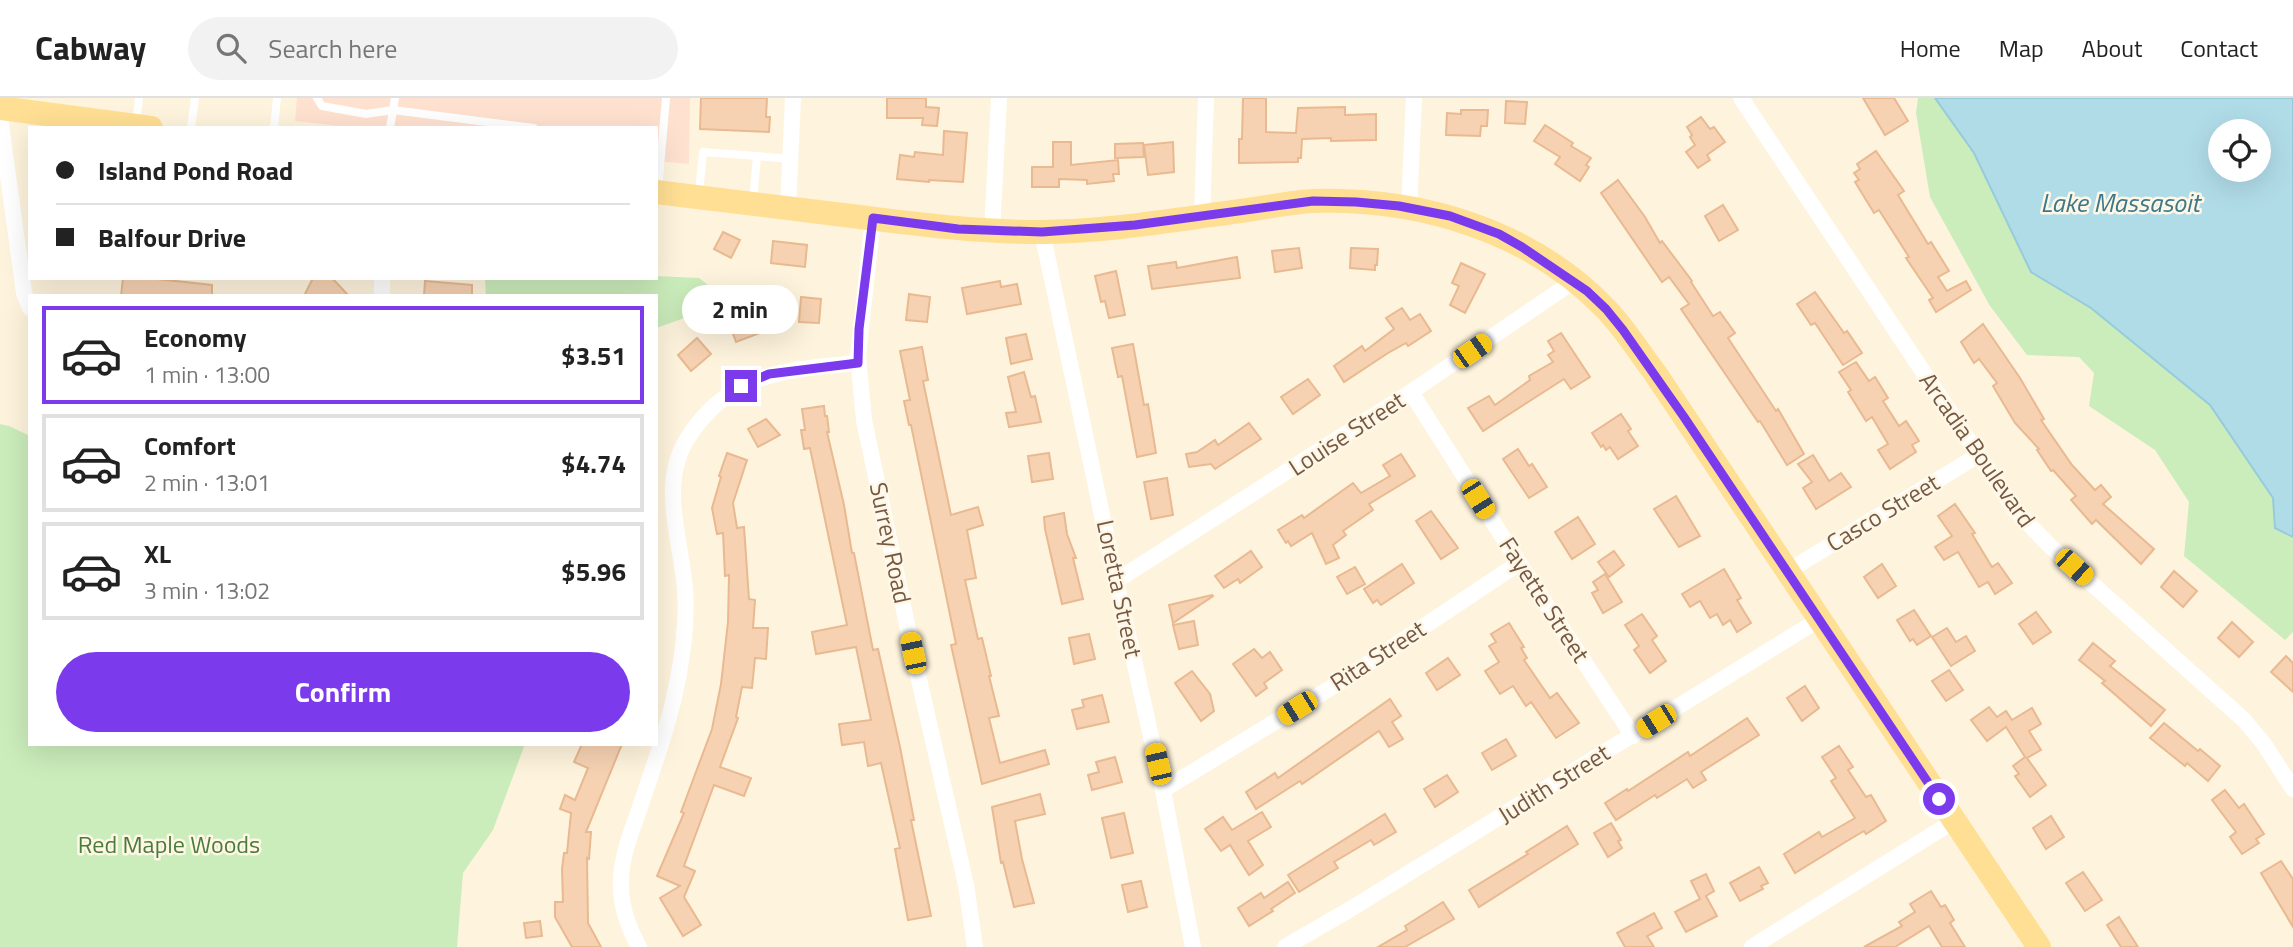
<!DOCTYPE html>
<html lang="en">
<head>
<meta charset="utf-8">
<style>
	:root { --surface:#fff; --page:#f2f2f2; --text:#222; --muted:#767676; --line:#e0e0e0; --accent:#7c3aed }
	body { margin:0; font-family:"Titillium Web",sans-serif; background:var(--page); color:var(--text); height:100vh; display:flex; flex-direction:column; font-size:26px; white-space:nowrap }
	* { box-sizing:border-box; margin:0 }
	p { font-size:23px; color:var(--muted) }
	.icon { flex:none; width:38px; height:38px; fill:none; stroke:currentColor; stroke-width:2; stroke-linecap:round; stroke-linejoin:round }
	.map { position:relative; flex:1; overflow:hidden }
	.drawer { position:absolute; left:28px; top:196px; width:630px; height:452px; display:flex; flex-direction:column; background:var(--surface); border-radius:0px; box-shadow:0 7px 28px #0002 }
	.drawer>* { flex:none }
	.guide { position:absolute; left:28px; top:28px; width:630px; height:154px; border-radius:0px; box-shadow:0 7px 28px #0002; display:grid; align-content:center; height:154px; padding:0 28px; background:var(--surface) }
	.buttons { position:absolute; left:2208px; top:21px; display:grid; gap:14px }
	.buttons a { display:grid; place-items:center; width:63px; height:63px; border-radius:50%; background:var(--surface); box-shadow:0 7px 28px #0002; font-size:35px }
	.end { position:absolute; width:32px; height:32px; margin:-16px; border:9px solid #7c3aed; background:#fff; box-shadow:0 0 0 4px #fff }
	.from { border-radius:50% }
	.bubble { position:absolute; height:49px; border-radius:24px; background:var(--surface); box-shadow:0 7px 28px #0002; font-size:23px; font-weight:700; line-height:49px; text-align:center }
	.car { position:absolute; width:21px; height:42px; margin:-21px -10px; border-radius:9px; box-shadow:0 0 5px 2px #0007; background:linear-gradient(#f5c518 24%,#345 0 40%,#f5c518 0 76%,#345 0 86%,#f5c518 0) }
	.guide b { display:flex; align-items:center; gap:24px; height:66px; font-size:26px }
	.guide b+b { border-top:2px solid var(--line) }
	.guide i { width:18px; height:18px; background:var(--text) }
	ul { padding:12px 0 0; list-style:none }
	li { display:flex; align-items:center; gap:21px; height:98px; margin:0 14px 10px; padding:0 14px; border:4px solid var(--line); border-radius:0px }
	li div { flex:1 }
	li b { display:block; font-size:26px }
	li em { font-style:normal; font-weight:700 }
	li.selected { border-color:var(--accent) }
	li>.icon { width:63px; height:63px; stroke-width:1.5 }
	.button { display:flex; gap:14px; margin-top:auto; padding:14px 28px }
	.button a { flex:1; height:80px; border-radius:42px; background:var(--accent); color:#fff; font-size:28px; font-weight:700; line-height:80px; text-align:center }
	header { display:flex; align-items:center; gap:42px; box-sizing:border-box; height:98px; padding:0 35px; background:var(--surface); border-bottom:2px solid var(--line) }
	header strong { font-size:33px }
	nav { display:flex; gap:38px; margin-inline-start:auto; font-size:24px }
	.search { width:490px; height:63px; background:var(--page); display:flex; align-items:center; gap:18px; box-sizing:border-box; padding:0 24px; border-radius:38px; color:var(--muted); font-size:26px }
	.map>svg:first-child { display:block }
	.commercial { fill:#ffe1d0 }
	.green { fill:#cbecbb }
	.water { fill:#b0dce8; stroke:#96cbdb; stroke-width:2; fill-rule:evenodd }
	.building { fill:#f6d2b2; stroke:#e9b991; stroke-width:2 }
	.lines { fill:none; stroke-linecap:round; stroke-linejoin:round }
	.service { stroke:#fff; stroke-width:8 }
	.minor { stroke:#fff; stroke-width:16 }
	.primary { stroke:#ffdf93; stroke-width:24 }
	.route { stroke:#7c3aed; stroke-width:9 }
	.labels { text-anchor:middle; stroke-width:5; stroke-linejoin:round; paint-order:stroke }
	.street-label { font-size:24px; fill:#755944; stroke:#fff7e5 }
	.park-label { font-size:24px; fill:#4a7c3b; stroke:#fff7e5 }
	.water-label { font-size:26px; font-style:italic; fill:#3c788b; stroke:#fff7e5 }
</style>
</head>
<body>
<header>
<strong>Cabway</strong>
<div class="search"><svg class="icon" aria-label="search" viewBox="0 0 24 24"><circle cx="10" cy="10" r="6"/><path d="M15 15l6 6"/></svg>Search here</div>
<nav><a>Home</a><a>Map</a><a>About</a><a>Contact</a></nav>
</header>
<div class="map">
<svg width="2293" height="849" viewBox="0 0 2293 849">
	<rect width="100%" height="100%" fill="#fef4dd"/>
	<polygon class="commercial" points="297,0 690,0 689,66 656,63 656,30 357,30 295,23"/>
	<g class="green">
		<polygon points="1918,0 1935,0 1974,55 2031,174 2091,210 2210,307 2273,400 2275,430 2293,439 2293,534 2285,542 2184,458 2189,404 2155,352 2089,308 2094,275 2079,259 2027,257 1990,208 1930,99 1916,15"/>
		<polygon points="656,178 699,180 730,204 656,230 656,198 486,198 485,180 656,180"/>
		<polygon points="0,326 9,328 30,338 30,646 525,646 493,732 463,775 457,849 0,849"/>
	</g>
	<path class="water" d="M1935,0H2293V439L2275,430L2273,400L2210,307L2091,210L2031,174L1974,55ZM2221,33H2259V72H2221Z"/>
	<g class="building">
		<polygon points="701,0 767,0 766,19 770,19 769,34 700,31"/>
		<polygon points="887,0 926,0 926,9 939,10 937,28 922,27 923,20 887,20"/>
		<polygon points="1243,0 1266,0 1266,34 1296,35 1298,10 1345,9 1345,17 1376,16 1376,42 1331,43 1331,40 1302,41 1301,60 1298,60 1298,64 1239,65 1239,41 1242,41"/>
		<polygon points="1863,0 1894,0 1908,23 1885,37"/>
		<polygon points="1506,3 1527,4 1525,26 1505,25"/>
		<polygon points="1461,12 1488,12 1487,28 1481,28 1480,38 1446,37 1447,15 1461,16"/>
		<polygon points="1701,19 1710,31 1714,29 1725,44 1707,57 1710,62 1698,70 1686,54 1695,47 1690,39 1692,37 1687,29"/>
		<polygon points="1545,27 1573,45 1571,48 1591,60 1586,67 1589,69 1580,83 1555,66 1560,59 1534,43"/>
		<polygon points="944,33 967,35 963,84 929,82 929,84 897,81 900,57 914,59 915,54 943,57"/>
		<polygon points="1053,44 1071,44 1071,67 1118,62 1119,76 1113,76 1114,83 1087,86 1087,82 1059,81 1059,89 1032,89 1032,69 1053,69"/>
		<polygon points="1173,44 1174,74 1148,77 1144,47"/>
		<polygon points="1143,45 1144,59 1115,60 1115,46"/>
		<polygon points="1876,53 1904,93 1898,97 1928,146 1931,144 1949,173 1938,179 1947,193 1966,183 1971,192 1936,214 1929,202 1933,200 1906,160 1909,159 1879,112 1874,115 1855,84 1859,82 1854,75 1860,71 1857,66"/>
		<polygon points="1618,82 1645,119 1660,145 1662,143 1692,183 1691,184 1713,218 1720,214 1735,235 1728,240 1776,313 1778,311 1804,356 1787,367 1760,323 1758,324 1681,211 1689,206 1669,179 1662,184 1601,95"/>
		<polygon points="1723,107 1738,132 1719,143 1705,118"/>
		<polygon points="723,134 740,142 731,160 714,151"/>
		<polygon points="773,143 807,147 805,169 771,165"/>
		<polygon points="1299,150 1302,170 1275,174 1272,153"/>
		<polygon points="1351,150 1378,151 1377,167 1375,167 1375,172 1350,170"/>
		<polygon points="1237,159 1240,180 1152,191 1148,168 1176,164 1177,170"/>
		<polygon points="1461,165 1485,176 1465,215 1450,207 1459,188 1452,185"/>
		<polygon points="1116,173 1125,217 1109,220 1105,203 1101,204 1095,178"/>
		<polygon points="123,180 148,180 212,187 212,198 121,198"/>
		<polygon points="313,180 332,180 349,198 304,198"/>
		<polygon points="425,183 472,187 472,198 424,198"/>
		<polygon points="1000,183 1001,189 1017,186 1021,206 967,216 962,190"/>
		<polygon points="1815,194 1844,235 1847,233 1862,255 1843,267 1815,225 1811,227 1797,206"/>
		<polygon points="909,196 930,199 927,224 906,222"/>
		<polygon points="801,199 821,201 819,225 799,224"/>
		<polygon points="1402,210 1410,222 1420,216 1431,233 1408,248 1406,245 1388,255 1344,284 1334,268 1362,248 1365,253 1394,231 1386,220"/>
		<polygon points="754,216 760,235 736,244 729,225"/>
		<polygon points="1983,226 2020,280 2044,321 2041,322 2072,367 2095,392 2101,387 2111,399 2103,406 2154,451 2141,466 2096,422 2092,426 2071,402 2076,398 2053,372 2051,373 2037,352 2039,351 2015,325 1993,288 1997,285 1979,261 1974,265 1961,244"/>
		<polygon points="1561,235 1590,279 1571,291 1564,281 1483,333 1468,310 1489,298 1495,307 1530,282 1529,278 1553,264 1548,257 1554,253 1548,243"/>
		<polygon points="1026,236 1032,261 1011,266 1006,240"/>
		<polygon points="697,240 711,256 691,273 678,257"/>
		<polygon points="1133,246 1144,307 1148,306 1156,355 1137,359 1122,278 1118,279 1112,250"/>
		<polygon points="922,249 928,282 923,283 951,417 978,409 983,427 967,432 976,480 965,482 978,541 982,540 991,578 989,578 999,618 989,620 1000,665 1045,652 1049,666 982,686 951,547 956,546 911,327 909,327 904,303 910,302 900,253"/>
		<polygon points="1856,264 1869,283 1875,279 1888,300 1883,303 1899,328 1906,323 1919,343 1912,347 1916,354 1890,371 1878,352 1888,346 1872,319 1866,323 1848,294 1851,292 1839,274"/>
		<polygon points="1024,274 1031,299 1035,298 1041,324 1009,329 1006,315 1016,314 1008,279"/>
		<polygon points="1308,281 1320,297 1293,316 1281,299"/>
		<polygon points="824,308 825,318 827,318 829,334 827,334 844,407 852,455 854,455 873,552 878,551 900,649 914,722 911,722 931,818 908,822 895,751 900,750 881,665 868,668 864,644 842,647 839,626 871,622 856,549 816,556 812,534 847,527 810,350 804,351 801,332 805,332 802,311"/>
		<polygon points="1621,316 1631,331 1628,333 1638,348 1618,361 1610,349 1606,352 1603,347 1601,349 1592,335"/>
		<polygon points="766,321 780,337 758,349 748,331"/>
		<polygon points="1249,325 1261,341 1215,371 1211,366 1189,369 1186,356 1197,354 1215,342 1218,347"/>
		<polygon points="1518,351 1529,368 1532,366 1547,389 1529,400 1503,361"/>
		<polygon points="727,355 747,362 733,405 737,430 744,429 749,501 755,502 753,530 768,530 766,561 755,560 752,590 742,589 736,619 738,620 720,669 751,680 744,698 714,687 684,768 695,773 684,799 701,827 683,838 660,800 680,788 657,778 684,715 681,714 684,706 712,631 721,586 728,524 729,477 725,478 723,435 717,436 712,410 721,379 719,378"/>
		<polygon points="1049,355 1053,381 1032,384 1028,358"/>
		<polygon points="1401,356 1415,378 1369,406 1373,412 1343,433 1346,437 1333,447 1339,460 1326,466 1312,435 1291,448 1288,443 1286,445 1278,432 1302,417 1304,420 1353,385 1361,395 1390,378 1383,367"/>
		<polygon points="1813,357 1829,383 1841,375 1851,389 1816,411 1803,390 1812,384 1798,366"/>
		<polygon points="1167,380 1173,417 1151,421 1144,384"/>
		<polygon points="1676,398 1700,438 1679,449 1654,411"/>
		<polygon points="1955,406 1975,435 1972,436 1992,469 1998,465 2012,485 1995,496 1988,484 1979,489 1958,454 1944,462 1935,449 1952,438 1938,418"/>
		<polygon points="1431,413 1458,450 1441,461 1416,423"/>
		<polygon points="1064,415 1067,436 1076,460 1073,460 1083,501 1062,506 1045,431 1044,419"/>
		<polygon points="1578,419 1595,446 1572,461 1555,434"/>
		<polygon points="1251,453 1262,469 1240,485 1238,481 1224,490 1215,478"/>
		<polygon points="1614,453 1624,467 1609,479 1598,464"/>
		<polygon points="1402,466 1414,485 1381,507 1377,502 1373,505 1364,491"/>
		<polygon points="1882,466 1896,488 1878,500 1864,479"/>
		<polygon points="1355,469 1365,486 1347,496 1337,479"/>
		<polygon points="1724,471 1741,500 1737,502 1751,525 1737,534 1730,522 1723,527 1717,516 1710,520 1700,503 1690,509 1682,496"/>
		<polygon points="2174,473 2197,493 2183,509 2161,489"/>
		<polygon points="1605,476 1622,504 1603,515 1592,495 1598,492 1593,484"/>
		<polygon points="1212,497 1213,498 1173,525 1169,507"/>
		<polygon points="1914,512 1931,538 1917,547 1913,541 1910,543 1897,522"/>
		<polygon points="2036,514 2051,534 2033,546 2019,526"/>
		<polygon points="1642,516 1657,538 1652,542 1666,563 1650,575 1634,552 1639,548 1625,527"/>
		<polygon points="1194,523 1198,547 1179,551 1173,527"/>
		<polygon points="2232,524 2253,544 2239,559 2218,540"/>
		<polygon points="1509,525 1524,549 1521,550 1527,560 1524,562 1550,600 1557,595 1579,625 1556,640 1531,604 1526,608 1513,588 1500,596 1485,573 1499,564 1489,548 1496,544 1491,536"/>
		<polygon points="1947,530 1956,544 1966,538 1975,553 1951,568 1932,539"/>
		<polygon points="1089,536 1095,561 1074,566 1069,540"/>
		<polygon points="2093,545 2115,563 2110,568 2165,612 2151,628 2102,585 2105,583 2079,562"/>
		<polygon points="1254,551 1262,560 1270,554 1282,572 1264,585 1267,590 1256,598 1233,566"/>
		<polygon points="2286,558 2293,565 2293,594 2271,574"/>
		<polygon points="1448,560 1460,577 1437,592 1426,575"/>
		<polygon points="1949,572 1963,592 1946,603 1932,583"/>
		<polygon points="1192,573 1210,596 1214,613 1201,623 1175,585"/>
		<polygon points="1805,588 1819,610 1802,623 1787,600"/>
		<polygon points="1102,597 1109,624 1077,631 1072,612 1084,609 1082,602"/>
		<polygon points="1390,601 1401,618 1392,624 1403,641 1389,649 1379,633 1302,686 1300,683 1256,711 1246,694 1275,675 1278,680"/>
		<polygon points="1989,609 1997,619 2006,613 2012,622 2032,610 2041,626 2029,633 2041,652 2027,660 2046,687 2030,699 2015,678 2019,676 2013,668 2025,659 2006,629 1987,643 1971,622"/>
		<polygon points="1747,620 1759,637 1701,674 1706,682 1693,690 1687,681 1657,700 1655,697 1616,722 1605,705 1627,691 1628,693 1688,654 1690,658"/>
		<polygon points="2164,625 2198,653 2200,651 2220,668 2208,683 2187,665 2185,668 2150,640"/>
		<polygon points="1506,641 1516,658 1492,672 1482,655"/>
		<polygon points="582,646 622,646 586,734 591,734 589,761 587,760 588,825 601,849 572,849 555,819 555,804 563,804 562,771 564,755 567,755 571,715 560,711 565,697 575,702 588,670 574,664"/>
		<polygon points="1839,648 1853,669 1848,672 1866,699 1871,697 1886,723 1866,736 1864,733 1847,743 1795,775 1784,756 1819,734 1822,739 1855,720 1831,683 1836,680 1822,659"/>
		<polygon points="1115,659 1122,684 1092,692 1088,677 1099,674 1096,664"/>
		<polygon points="1447,677 1458,694 1435,709 1424,691"/>
		<polygon points="2225,692 2239,710 2244,706 2264,736 2256,741 2259,745 2242,756 2230,739 2236,734 2212,702"/>
		<polygon points="1040,696 1045,716 1015,723 1022,761 1034,805 1014,809 1003,764 1001,765 992,709"/>
		<polygon points="1262,714 1271,729 1248,743 1263,767 1249,777 1230,747 1221,753 1205,731 1223,719 1232,732"/>
		<polygon points="1124,715 1133,755 1111,760 1102,720"/>
		<polygon points="1385,716 1396,734 1374,747 1371,742 1334,764 1338,770 1299,794 1288,777"/>
		<polygon points="2051,718 2064,739 2046,751 2033,730"/>
		<polygon points="1611,725 1621,742 1618,743 1622,750 1608,759 1594,735"/>
		<polygon points="1567,728 1578,746 1479,809 1469,792 1528,756 1526,754"/>
		<polygon points="2281,763 2293,781 2293,829 2261,775"/>
		<polygon points="1759,769 1768,785 1761,788 1763,791 1740,803 1730,785"/>
		<polygon points="2083,774 2102,802 2085,813 2066,785"/>
		<polygon points="1706,776 1714,793 1706,798 1717,818 1686,834 1675,814 1700,801 1691,783"/>
		<polygon points="1141,783 1147,809 1128,814 1122,787"/>
		<polygon points="1288,784 1295,795 1271,811 1273,813 1249,828 1238,810 1261,795 1264,800"/>
		<polygon points="1931,793 1941,809 1945,807 1954,822 1950,825 1965,849 1942,849 1929,828 1895,849 1864,849 1902,828 1899,824 1915,814 1910,806"/>
		<polygon points="1443,804 1454,821 1405,849 1378,849 1407,832 1405,828"/>
		<polygon points="1654,815 1662,830 1647,838 1654,849 1625,849 1617,835"/>
		<polygon points="2119,819 2138,849 2121,849 2107,827"/>
		<polygon points="540,823 542,838 526,840 524,825"/>
	</g>
	<g class="lines">
		<g class="service">
			<polyline points="317,0 322,8 366,16 393,12 534,30"/>
			<polyline points="136,25 139,0"/>
			<polyline points="191,30 195,0"/>
			<polyline points="274,30 277,0"/>
			<polyline points="390,30 395,0"/>
			<polyline points="757,58 791,61"/>
			<polyline points="658,92 666,0"/>
			<polyline points="699,95 703,54 757,58 753,103"/>
		</g>
		<g class="minor">
			<polyline points="1741,0 2015,412 2051,449 2244,622 2264,646 2293,691"/>
			<polyline points="0,19 24,195 30,210"/>
			<polyline points="788,110 793,0"/>
			<polyline points="1409,110 1414,0"/>
			<polyline points="1202,118 1206,0"/>
			<polyline points="873,120 858,258 864,322 913,555 966,787 975,849"/>
			<polyline points="992,133 999,0"/>
			<polyline points="1042,134 1115,478 1163,692 1193,849"/>
			<polyline points="382,198 382,180"/>
			<polyline points="1411,294 1519,465 1633,638"/>
			<polyline points="1788,473 1977,358"/>
			<polyline points="1116,483 1411,294 1574,183"/>
			<polyline points="1163,692 1342,583 1519,465"/>
			<path d="M639,849C628,829 620,807 621,784C621,759 631,735 639,712C654,667 671,622 679,575C684,548 687,519 685,491C681,441 659,387 687,341C730,273 786,272 858,265"/>
			<polyline points="1285,849 1349,812 1820,521"/>
			<polyline points="1752,849 1954,723"/>
		</g>
		<g class="primary">
			<polyline points="0,10 151,30"/>
			<path d="M656,94C727,103 798,111 868,120C925,127 981,134 1039,134C1106,134 1174,122 1240,113C1265,110 1290,104 1314,103C1421,100 1531,133 1606,211C1625,231 1639,254 1655,275L2039,849"/>
		</g>
	</g>
	<g class="lines">
		<polyline class="route" points="741,288 769,276 858,265 859,231 873,120 958,131 1042,134 1135,127 1313,103 1356,104 1399,108 1450,118 1499,136 1522,149 1587,193 1606,211 1623,232 1684,319 1939,701"/>
	</g>
	<g class="labels">
		<g class="street-label">
			<text transform="translate(1347 336) rotate(-33)" y="8">Louise Street</text>
			<text transform="translate(1977 352) rotate(55)" y="8">Arcadia Boulevard</text>
			<text transform="translate(1883 415) rotate(-31)" y="8">Casco Street</text>
			<text transform="translate(890 445) rotate(78)" y="8">Surrey Road</text>
			<text transform="translate(1119 491) rotate(78)" y="8">Loretta Street</text>
			<text transform="translate(1544 502) rotate(57)" y="8">Fayette Street</text>
			<text transform="translate(1378 558) rotate(-33)" y="8">Rita Street</text>
			<text transform="translate(1554 686) rotate(-32)" y="8">Judith Street</text>
		</g>
		<g class="park-label">
			<text x="169" y="755">Red Maple Woods</text>
		</g>
		<g class="water-label">
			<text x="2120" y="114">Lake Massasoit</text>
		</g>
	</g>
</svg>
<div class="buttons">
<a><svg class="icon" aria-label="locate" viewBox="0 0 24 24"><circle cx="12" cy="12" r="6"/><path d="M12 2v4M12 18v4M2 12h4M18 12h4"/></svg></a>
</div>
<i class="end from" style="left:1939px;top:701px"></i>
<i class="end" style="left:741px;top:288px"></i>
<div class="bubble" style="left:682px;top:187px;width:116px">2 min</div>
<i class="car" style="left:1472px;top:253px;rotate:55deg"></i>
<i class="car" style="left:1478px;top:401px;rotate:148deg"></i>
<i class="car" style="left:2074px;top:469px;rotate:132deg"></i>
<i class="car" style="left:913px;top:555px;rotate:348deg"></i>
<i class="car" style="left:1297px;top:610px;rotate:238deg"></i>
<i class="car" style="left:1656px;top:623px;rotate:238deg"></i>
<i class="car" style="left:1158px;top:666px;rotate:347deg"></i>
<div class="guide">
<b><i class="from"></i>Island Pond Road</b>
<b><i></i>Balfour Drive</b>
</div>
<section class="drawer">
<ul>
<li class="selected"><svg class="icon" aria-label="car" viewBox="0 0 24 24"><path d="M5 17H2v-5l4-1 3-4h7l3 4 3 1v5h-3M9 17h6M6 11h13"/><circle cx="7" cy="17" r="2"/><circle cx="17" cy="17" r="2"/></svg><div><b>Economy</b><p>1 min · 13:00</p></div><em>$3.51</em></li>
<li><svg class="icon" aria-label="car" viewBox="0 0 24 24"><path d="M5 17H2v-5l4-1 3-4h7l3 4 3 1v5h-3M9 17h6M6 11h13"/><circle cx="7" cy="17" r="2"/><circle cx="17" cy="17" r="2"/></svg><div><b>Comfort</b><p>2 min · 13:01</p></div><em>$4.74</em></li>
<li><svg class="icon" aria-label="car" viewBox="0 0 24 24"><path d="M5 17H2v-5l4-1 3-4h7l3 4 3 1v5h-3M9 17h6M6 11h13"/><circle cx="7" cy="17" r="2"/><circle cx="17" cy="17" r="2"/></svg><div><b>XL</b><p>3 min · 13:02</p></div><em>$5.96</em></li>
</ul>
<div class="button"><a>Confirm</a></div>
</section>
</div>
</body>
</html>
